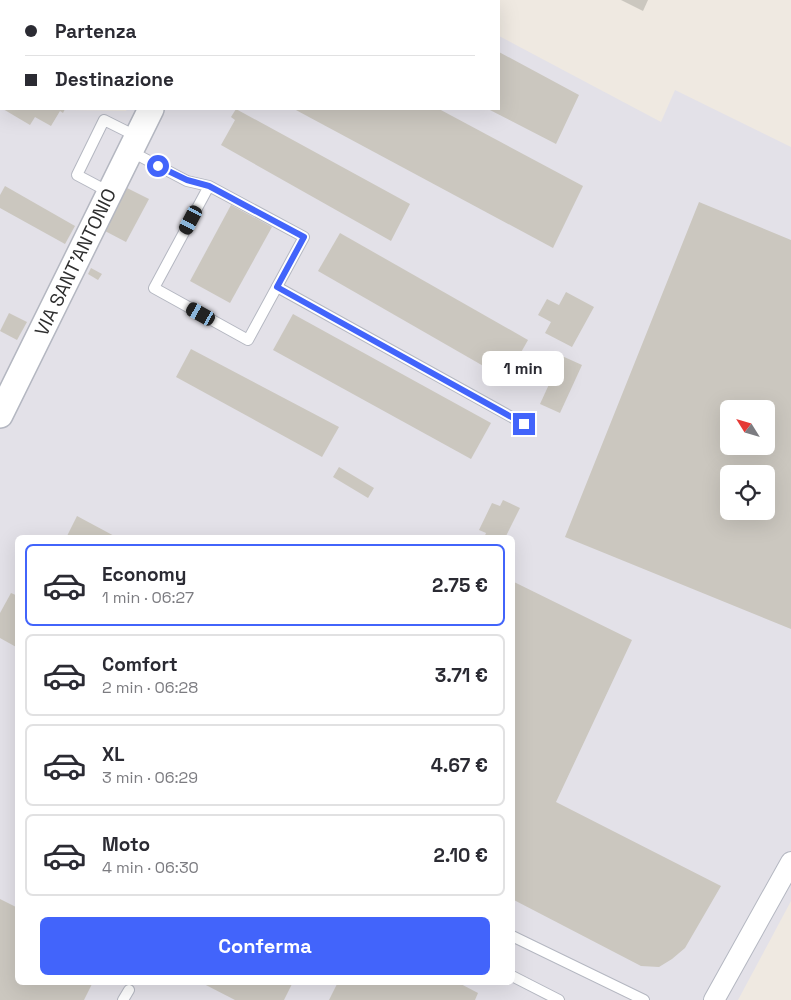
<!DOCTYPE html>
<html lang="it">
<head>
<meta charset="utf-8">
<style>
	:root { --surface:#fff; --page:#f7f7f7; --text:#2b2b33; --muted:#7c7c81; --line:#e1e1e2; --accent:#4264fb }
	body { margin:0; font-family:"Space Grotesk",sans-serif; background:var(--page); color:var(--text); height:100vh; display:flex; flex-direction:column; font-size:19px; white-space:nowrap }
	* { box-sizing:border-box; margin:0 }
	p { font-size:16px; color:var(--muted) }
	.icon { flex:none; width:28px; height:28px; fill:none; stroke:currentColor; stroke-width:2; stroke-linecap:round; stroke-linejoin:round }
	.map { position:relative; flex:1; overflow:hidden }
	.panel { position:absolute; left:15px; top:535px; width:500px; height:450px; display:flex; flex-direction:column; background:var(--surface); border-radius:8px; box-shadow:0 5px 20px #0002 }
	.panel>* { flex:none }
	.guide { position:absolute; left:0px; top:0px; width:500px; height:110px; box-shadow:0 5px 20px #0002; display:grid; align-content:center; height:110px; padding:0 25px; background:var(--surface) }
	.needle { width:32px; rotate:307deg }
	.tools { position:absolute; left:720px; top:400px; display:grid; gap:10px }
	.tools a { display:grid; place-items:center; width:55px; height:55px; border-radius:8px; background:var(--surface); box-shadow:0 5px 20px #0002; font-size:25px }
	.end { position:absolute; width:22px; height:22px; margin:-11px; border:6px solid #4264fb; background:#fff; box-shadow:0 0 0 2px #fff }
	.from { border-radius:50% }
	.bubble { position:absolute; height:35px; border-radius:8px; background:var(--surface); box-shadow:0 5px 20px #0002; font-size:16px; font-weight:700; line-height:35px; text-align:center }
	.car { position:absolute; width:15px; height:30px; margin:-15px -8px; border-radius:6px; box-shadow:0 0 4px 1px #0007; background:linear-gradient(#222 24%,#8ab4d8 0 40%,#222 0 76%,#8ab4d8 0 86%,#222 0) }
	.guide b { display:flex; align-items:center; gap:18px; height:48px; font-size:19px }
	.guide b+b { border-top:1px solid var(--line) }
	.guide i { width:12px; height:12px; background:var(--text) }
	ul { padding:9px 0 0; list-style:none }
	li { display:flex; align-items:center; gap:15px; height:82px; margin:0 10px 8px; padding:0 15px; border:2px solid var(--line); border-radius:8px }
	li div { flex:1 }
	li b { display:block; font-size:19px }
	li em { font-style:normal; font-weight:700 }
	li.current { border-color:var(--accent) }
	li>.icon { width:45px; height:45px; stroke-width:1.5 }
	.cta { display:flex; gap:10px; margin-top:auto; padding:10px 25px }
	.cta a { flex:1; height:58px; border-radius:8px; background:var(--accent); color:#fff; font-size:20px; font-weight:700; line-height:58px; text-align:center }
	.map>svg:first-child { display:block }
	.industrial { fill:#e3e1e8; fill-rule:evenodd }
	.building { fill:#cbc7bf; fill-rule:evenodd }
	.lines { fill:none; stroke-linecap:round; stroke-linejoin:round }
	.service-casing { stroke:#b4b7c1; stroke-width:12 }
	.minor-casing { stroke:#b4b7c1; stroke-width:22 }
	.tertiary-casing { stroke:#b4b7c1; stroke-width:28 }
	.service { stroke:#fff; stroke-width:10 }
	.minor { stroke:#fff; stroke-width:20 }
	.tertiary { stroke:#fff; stroke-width:25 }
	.route { stroke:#4264fb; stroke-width:6 }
	.labels { text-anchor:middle; stroke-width:4.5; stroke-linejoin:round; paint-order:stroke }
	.street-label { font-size:19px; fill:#2e2e2e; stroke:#fff }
</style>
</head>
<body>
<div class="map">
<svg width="791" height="1000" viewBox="0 0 791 1000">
	<rect width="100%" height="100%" fill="#efe9e1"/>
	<g class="industrial">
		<path d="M0,0L17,1H1V109L126,111L127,109H499V36L661,122L675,90L791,147V901L738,1000H0ZM729,409H766V446H729ZM729,474H766V511H729ZM18,538H512V982H18Z"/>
		<polygon points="144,0 429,0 432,1 144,1"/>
	</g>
	<g class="building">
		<polygon points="621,0 648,0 643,11"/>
		<polygon points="499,52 579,95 556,144 488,109 499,109"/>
		<polygon points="3,109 65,109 63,113 60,111 51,126 35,117 30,125"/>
		<polygon points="236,109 410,204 391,241 221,145 235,120 231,117"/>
		<polygon points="294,109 439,109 583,186 553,248"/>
		<polygon points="5,186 75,226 65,244 0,208 0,195"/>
		<polygon points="127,188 149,199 126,242 105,231"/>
		<path d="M699,202L791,240V629L565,537ZM729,409H766V446H729ZM729,474H766V511H729Z"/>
		<polygon points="231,205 272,227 230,303 190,281"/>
		<polygon points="340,233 528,340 506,379 318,271"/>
		<polygon points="91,268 102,274 98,280 88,274"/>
		<polygon points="566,292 594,307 572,347 545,333 551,322 538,315 547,299 559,305"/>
		<polygon points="9,313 27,322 17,340 0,331"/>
		<polygon points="293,314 491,423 471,459 273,350"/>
		<polygon points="191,349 339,427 322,457 176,377"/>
		<polygon points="562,356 582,365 560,413 540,404"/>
		<polygon points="339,467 374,488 368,498 333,477"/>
		<polygon points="503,500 520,508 505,538 484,538 486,533 479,530 492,503 500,506"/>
		<polygon points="77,516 118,538 66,538"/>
		<polygon points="512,581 632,640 556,802 721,886 685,948 672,959 659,967 641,966 512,899"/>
		<polygon points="11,593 18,596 18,648 0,638 0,613"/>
		<polygon points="0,899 18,908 18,982 93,982 84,1000 0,1000"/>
		<polygon points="200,982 293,982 284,1000 235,1000"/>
		<polygon points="338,982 457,982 478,993 475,1000 329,1000"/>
	</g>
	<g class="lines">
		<g class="service-casing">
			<g id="service">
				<polyline points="174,1 175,0"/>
				<polyline points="130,151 187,181 209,186 304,237 248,340 154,288 209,186"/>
				<polyline points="109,192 77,175 104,120 136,136"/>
				<polyline points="277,287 524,424"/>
				<polyline points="512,936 644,1000"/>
				<polyline points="512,976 559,1000"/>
				<polyline points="123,1000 129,990"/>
			</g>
		</g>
		<g class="minor-casing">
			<polyline id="minor" points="714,1000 791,862"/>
		</g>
		<g class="tertiary-casing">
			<g id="tertiary">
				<polyline points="207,1 207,0"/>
				<polyline points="0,415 151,109"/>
			</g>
		</g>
		<use href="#service" class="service"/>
		<use href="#minor" class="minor"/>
		<use href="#tertiary" class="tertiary"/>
	</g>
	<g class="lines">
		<polyline class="route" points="158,166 187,180 209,186 304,237 277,287 524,424"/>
	</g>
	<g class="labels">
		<g class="street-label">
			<text transform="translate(75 262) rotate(-64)" y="7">VIA SANT'ANTONIO</text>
		</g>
	</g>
</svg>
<div class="tools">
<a><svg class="needle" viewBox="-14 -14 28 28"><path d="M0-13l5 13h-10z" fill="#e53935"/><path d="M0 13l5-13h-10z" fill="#7c7c81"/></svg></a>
<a><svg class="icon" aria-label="locate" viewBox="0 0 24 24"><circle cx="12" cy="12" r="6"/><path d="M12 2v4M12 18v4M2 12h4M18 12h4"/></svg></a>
</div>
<i class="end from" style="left:158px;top:166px"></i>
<i class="end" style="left:524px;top:424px"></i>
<div class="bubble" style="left:482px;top:351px;width:82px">1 min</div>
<i class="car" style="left:191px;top:220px;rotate:208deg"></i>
<i class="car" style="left:201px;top:314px;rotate:299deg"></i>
<div class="guide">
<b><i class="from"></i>Partenza</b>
<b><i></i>Destinazione</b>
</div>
<section class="panel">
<ul>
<li class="current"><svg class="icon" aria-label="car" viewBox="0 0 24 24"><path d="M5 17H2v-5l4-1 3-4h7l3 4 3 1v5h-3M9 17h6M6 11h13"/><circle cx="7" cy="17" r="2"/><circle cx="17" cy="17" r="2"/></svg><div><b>Economy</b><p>1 min · 06:27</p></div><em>2.75 €</em></li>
<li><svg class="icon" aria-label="car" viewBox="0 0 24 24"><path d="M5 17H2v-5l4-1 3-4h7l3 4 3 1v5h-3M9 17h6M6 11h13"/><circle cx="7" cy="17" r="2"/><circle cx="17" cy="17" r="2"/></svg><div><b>Comfort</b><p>2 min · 06:28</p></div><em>3.71 €</em></li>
<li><svg class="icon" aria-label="car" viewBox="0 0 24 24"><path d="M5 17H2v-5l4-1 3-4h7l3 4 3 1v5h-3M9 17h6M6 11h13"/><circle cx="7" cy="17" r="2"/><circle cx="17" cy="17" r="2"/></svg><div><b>XL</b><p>3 min · 06:29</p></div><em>4.67 €</em></li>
<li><svg class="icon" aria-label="car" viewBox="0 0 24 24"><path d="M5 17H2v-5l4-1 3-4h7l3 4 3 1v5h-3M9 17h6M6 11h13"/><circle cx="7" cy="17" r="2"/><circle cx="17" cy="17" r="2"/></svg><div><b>Moto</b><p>4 min · 06:30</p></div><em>2.10 €</em></li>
</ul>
<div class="cta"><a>Conferma</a></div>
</section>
</div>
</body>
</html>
